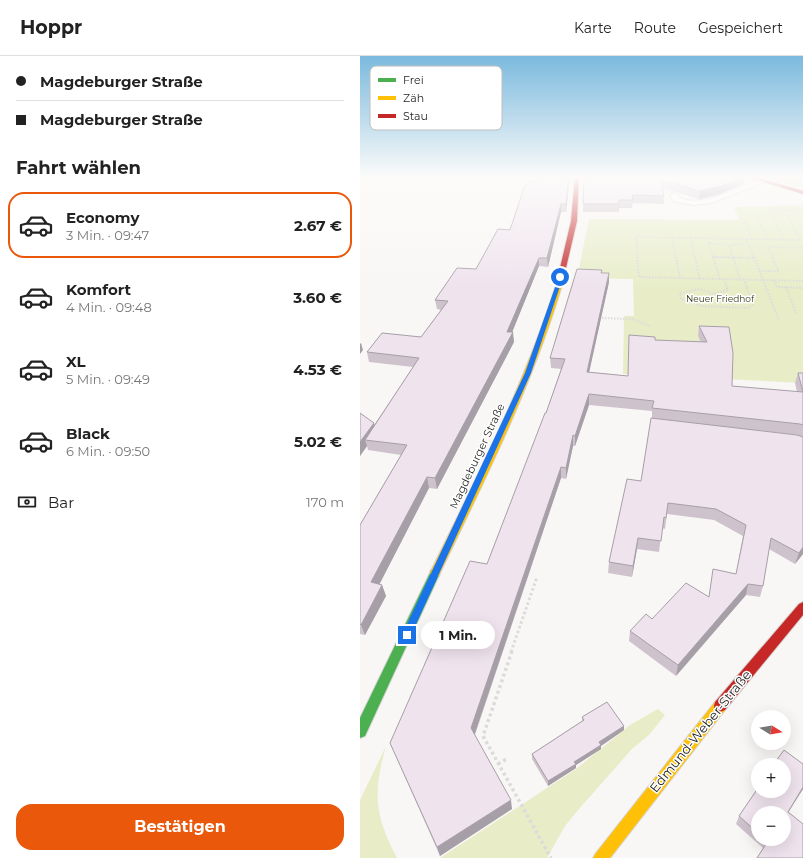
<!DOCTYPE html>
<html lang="de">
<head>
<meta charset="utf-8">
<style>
	:root { --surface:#fff; --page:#f6f6f6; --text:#222; --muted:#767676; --line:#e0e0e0; --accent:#ea580c }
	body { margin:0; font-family:Montserrat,sans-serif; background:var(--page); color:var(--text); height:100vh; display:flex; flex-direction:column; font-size:15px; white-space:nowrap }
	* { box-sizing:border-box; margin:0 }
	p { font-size:13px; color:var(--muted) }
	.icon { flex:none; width:22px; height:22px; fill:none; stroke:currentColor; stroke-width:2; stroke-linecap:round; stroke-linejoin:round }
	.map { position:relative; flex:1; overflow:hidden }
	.panel { display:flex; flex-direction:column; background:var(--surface); width:360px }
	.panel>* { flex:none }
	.top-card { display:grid; align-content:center; height:88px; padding:0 16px; background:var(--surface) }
	.needle { width:26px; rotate:101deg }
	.controls { position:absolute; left:391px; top:654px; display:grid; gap:8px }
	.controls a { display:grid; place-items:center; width:40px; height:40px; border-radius:50%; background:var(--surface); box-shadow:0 4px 16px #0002; font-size:20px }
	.end { position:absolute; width:18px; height:18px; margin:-9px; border:5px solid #1a73e8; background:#fff; box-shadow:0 0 0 2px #fff }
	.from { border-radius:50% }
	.bubble { position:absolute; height:28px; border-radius:14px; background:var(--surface); box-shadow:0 4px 16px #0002; font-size:13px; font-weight:700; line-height:28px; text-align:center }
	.top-card b { display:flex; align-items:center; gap:14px; height:38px; font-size:15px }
	.top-card b+b { border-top:1px solid var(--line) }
	.top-card i { width:10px; height:10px; background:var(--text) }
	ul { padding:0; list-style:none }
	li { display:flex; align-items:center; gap:12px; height:66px; margin:0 8px 6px; padding:0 8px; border:2px solid transparent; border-radius:16px }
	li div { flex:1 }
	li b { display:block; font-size:15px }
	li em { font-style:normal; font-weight:700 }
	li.current { border-color:var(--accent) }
	li>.icon { width:36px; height:36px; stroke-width:1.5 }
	h2 { padding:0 16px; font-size:18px; line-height:48px }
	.pay { display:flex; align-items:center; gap:10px; height:44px; padding:0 16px; font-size:15px }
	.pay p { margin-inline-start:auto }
	.button { display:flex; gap:8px; margin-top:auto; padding:8px 16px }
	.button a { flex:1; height:46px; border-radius:16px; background:var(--accent); color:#fff; font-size:16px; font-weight:700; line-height:46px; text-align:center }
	header { display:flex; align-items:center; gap:24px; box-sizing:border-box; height:56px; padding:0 20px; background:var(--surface); border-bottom:1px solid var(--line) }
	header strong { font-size:19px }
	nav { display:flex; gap:22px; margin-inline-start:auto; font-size:14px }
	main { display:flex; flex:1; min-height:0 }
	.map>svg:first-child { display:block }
	.green { fill:#e8edc8 }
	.forest { fill:#dadeb2 }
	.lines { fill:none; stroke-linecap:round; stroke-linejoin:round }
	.lane-casing { stroke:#d6d5d3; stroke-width:2 }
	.fast-casing { stroke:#d6d5d3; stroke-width:2 }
	.slow-casing { stroke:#d6d5d3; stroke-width:2 }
	.jam-casing { stroke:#d6d5d3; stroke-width:2 }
	.path-far3 { stroke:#dbdbdb; stroke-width:1.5; stroke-dasharray:1 1; stroke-linecap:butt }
	.path-far2 { stroke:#dbdbdb; stroke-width:2; stroke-dasharray:1.5 1.5; stroke-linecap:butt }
	.path-far1 { stroke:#dbdbdb; stroke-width:3; stroke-dasharray:2.5 2.5; stroke-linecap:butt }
	.path { stroke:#dbdbdb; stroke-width:3.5; stroke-dasharray:3 3; stroke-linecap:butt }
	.lane { fill:#fefefe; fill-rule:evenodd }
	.fast { fill:#4caf50; fill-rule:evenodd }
	.slow { fill:#ffc107; fill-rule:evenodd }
	.jam { fill:#c62828; fill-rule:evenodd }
	.wall { fill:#cec3cd; fill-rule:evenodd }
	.shaded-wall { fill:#a79fa7 }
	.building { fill:#efe3ee; stroke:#a79fa7 }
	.route { fill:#1a73e8 }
	.labels { text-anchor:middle; stroke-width:3; stroke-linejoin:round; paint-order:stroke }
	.far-park-label { font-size:9px; fill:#363a18; stroke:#fff }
	.street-label { font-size:11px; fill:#282726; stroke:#fff }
	.near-street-label { font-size:13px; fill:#282726; stroke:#fff }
	.key { fill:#fff; stroke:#bebebe; stroke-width:1 }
	.key-label { font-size:11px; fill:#282726 }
</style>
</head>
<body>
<header>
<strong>Hoppr</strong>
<nav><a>Karte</a><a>Route</a><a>Gespeichert</a></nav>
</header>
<main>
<section class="panel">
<div class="top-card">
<b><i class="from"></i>Magdeburger Straße</b>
<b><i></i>Magdeburger Straße</b>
</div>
<h2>Fahrt wählen</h2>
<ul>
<li class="current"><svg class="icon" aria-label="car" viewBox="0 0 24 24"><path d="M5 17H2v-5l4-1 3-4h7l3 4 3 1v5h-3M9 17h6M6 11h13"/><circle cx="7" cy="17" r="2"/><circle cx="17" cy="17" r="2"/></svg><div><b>Economy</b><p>3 Min. · 09:47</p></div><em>2.67 €</em></li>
<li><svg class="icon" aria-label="car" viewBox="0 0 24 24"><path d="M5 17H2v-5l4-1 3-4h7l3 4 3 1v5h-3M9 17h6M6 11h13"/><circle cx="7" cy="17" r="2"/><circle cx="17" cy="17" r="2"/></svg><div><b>Komfort</b><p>4 Min. · 09:48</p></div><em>3.60 €</em></li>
<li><svg class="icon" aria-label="car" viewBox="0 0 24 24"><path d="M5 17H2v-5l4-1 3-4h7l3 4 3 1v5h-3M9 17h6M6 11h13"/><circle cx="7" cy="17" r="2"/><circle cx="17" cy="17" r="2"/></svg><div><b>XL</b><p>5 Min. · 09:49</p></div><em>4.53 €</em></li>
<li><svg class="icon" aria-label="car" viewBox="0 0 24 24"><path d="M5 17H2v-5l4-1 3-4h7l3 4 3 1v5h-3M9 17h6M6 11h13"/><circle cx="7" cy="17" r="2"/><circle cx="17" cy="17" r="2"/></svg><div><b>Black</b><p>6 Min. · 09:50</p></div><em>5.02 €</em></li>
</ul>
<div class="pay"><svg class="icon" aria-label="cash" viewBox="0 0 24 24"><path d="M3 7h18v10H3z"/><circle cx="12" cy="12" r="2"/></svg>Bar<p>170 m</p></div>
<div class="button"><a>Bestätigen</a></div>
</section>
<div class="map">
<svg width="443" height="802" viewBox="0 0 443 802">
	<rect width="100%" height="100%" fill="#f9f7f5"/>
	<g class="green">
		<polygon points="443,149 443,327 263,318 264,260 274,260 273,223 217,222 229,163 379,164 374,151"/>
		<polygon points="298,653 305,659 289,679 272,693 219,753 205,770 187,802 80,802 216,713 270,669"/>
		<path d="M26,690C13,737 14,758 37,802H0V744Z"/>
	</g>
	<polygon class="forest" points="402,120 422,120 443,126 443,132"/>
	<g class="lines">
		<g class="lane-casing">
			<path id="lane" d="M399,123L406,125L352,147L334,149L317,146H314L310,139L314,137C318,138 318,141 321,142C341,152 380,131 399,123Z"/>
		</g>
		<g class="fast-casing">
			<polygon id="fast" points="75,513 79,514 80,517 5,680 0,682 0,662 70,517 71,514"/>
		</g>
		<g class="slow-casing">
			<g id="slow">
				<path d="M199,227L202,229C172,330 125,423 80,517L79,520L75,521L71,520L70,517C116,423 164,330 196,229Z"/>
				<polygon points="360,644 365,646 366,650 365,654 250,802 233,802 236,797 355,646"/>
			</g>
		</g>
		<g class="jam-casing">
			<g id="jam">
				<polygon points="215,120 219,120 217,165 202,229 199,231 196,229 211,165"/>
				<polygon points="384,120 392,120 443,135 443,138"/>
				<polygon points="443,546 443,559 365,654 360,656 355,654 354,650 355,646 439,548"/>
			</g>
		</g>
		<g class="path-far3">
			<polyline points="396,157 408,183"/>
			<polyline points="384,164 392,182"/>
			<polyline points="312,181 316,202"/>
			<polyline points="330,181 335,202"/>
			<polyline points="347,182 353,202"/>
			<polyline points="386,182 394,202"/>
			<polyline points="424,183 409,154 425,154"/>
			<polyline points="439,183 425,154 443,155"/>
			<polyline points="349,187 369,189 388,187"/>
			<polyline points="369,189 373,202"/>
			<polyline points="353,201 385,202"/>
			<polyline points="278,202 276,181 443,184"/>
			<polyline points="413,202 408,191 443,192"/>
		</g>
		<g class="path-far2">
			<polyline points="277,201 279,221 443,225"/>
			<polyline points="316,201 320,222"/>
			<polyline points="335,201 340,223"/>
			<polyline points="353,201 360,223"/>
			<polyline points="353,201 394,202"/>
			<polyline points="373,201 380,223"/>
			<polyline points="394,201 419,264"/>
			<polyline points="399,215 419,215 412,201"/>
			<polyline points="364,223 368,234 353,238 340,233 320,237 321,243 341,250 389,252 393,248 384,224"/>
			<polyline points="414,224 417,231 443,232"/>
			<polyline points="426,231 436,257"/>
			<polyline points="239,262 272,263 290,270"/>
		</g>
		<polyline class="path-far1" points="151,596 177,521"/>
		<g class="path">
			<polyline points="152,595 123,680 191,802"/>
			<polyline points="138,708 148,702"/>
		</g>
		<use href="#lane" class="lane"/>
		<use href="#fast" class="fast"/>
		<use href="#slow" class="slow"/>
		<use href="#jam" class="jam"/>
	</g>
	<g class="wall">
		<polygon points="176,120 210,120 206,156 201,156 188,211 179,210 152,276 154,286 77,433 69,432 19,528 22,529 26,540 5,579 0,578 0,469 41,399 8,394 7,390 0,400 0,357 14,369 53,311 9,306 7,296 61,281 81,254 77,253 75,244 116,213 150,174 176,125"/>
		<polygon points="224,120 383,120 383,128 360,138 339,143 303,132 304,140 304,148 273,147 272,152 259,152 259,156 223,156"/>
		<polygon points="242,214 242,217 249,226 229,316 268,320 295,284 341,286 338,280 339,270 372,330 437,336 435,327 438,317 443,317 443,381 437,379 395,374 443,498 435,508 409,493 403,530 400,541 386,539 316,620 269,585 270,575 292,563 348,541 376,518 383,480 354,464 307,458 305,473 302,472 299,496 277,493 272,521 248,517 249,506 281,425 292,362 292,355 229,349 215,390 213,390 206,423 201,422 115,679 152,753 80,800 30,687 127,508 186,357 201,313 191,312 190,302"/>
		<polygon points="222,661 264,670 264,674 241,690 241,693 216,709 216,712 188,730 172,703 172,698 222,665"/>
		<path d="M424,694L443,708V733L428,756L443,768V802H397L403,792L376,768L379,760L398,732V735H424V709H413ZM398,757H424V783H398Z"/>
	</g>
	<g class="shaded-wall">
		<polygon points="209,120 210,120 206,156 206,148"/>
		<polygon points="385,121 383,128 360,138 339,143 340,135"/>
		<polygon points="201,148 201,156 188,211 187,202"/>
		<polygon points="179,202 179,210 149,284 153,276 154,286 77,433 75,422"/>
		<polygon points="249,217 249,226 227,326 227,316"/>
		<polygon points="1,287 3,294 0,298 0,288"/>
		<polygon points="229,338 229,349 215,390 215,380"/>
		<polygon points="14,367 16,376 5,384 7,390 0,400 0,386"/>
		<polygon points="213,379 213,390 206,423 206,412"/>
		<polygon points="201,411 201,422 113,683 111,672"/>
		<polygon points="67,421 69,432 15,537 11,526"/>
		<polygon points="278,482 277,493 272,521 273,510"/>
		<polygon points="443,491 443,498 435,508 439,497"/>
		<polygon points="388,528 386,539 316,620 318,609"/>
		<polygon points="22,529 26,540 5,579 1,569"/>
		<polygon points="264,670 264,674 241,690 241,693 216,709 216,712 188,730 188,725 239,686"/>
		<polygon points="443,731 443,733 424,763 428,756"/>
		<polygon points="151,744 152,753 80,800 77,791"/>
	</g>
	<g class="building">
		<polygon points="176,120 209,120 206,148 201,148 187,202 179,202 147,276 153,276 75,422 67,421 11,526 22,529 1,569 0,568 0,469 47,389 5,384 59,302 7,296 22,277 61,281 88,245 75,244 97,212 116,213 138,173 150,174 165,129 169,128 169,125 176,125"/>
		<polygon points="224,120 383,120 385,121 361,130 340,135 301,124 304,140 272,139 273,144 259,144 259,148 223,148"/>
		<polygon points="217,213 242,214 241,217 249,217 227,316 268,320 269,279 295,281 295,284 347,286 339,270 369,271 373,297 372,330 443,336 438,317 443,317 443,369 440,368 292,352 294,345 229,338 215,380 213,379 206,412 201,411 111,672 151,744 77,791 30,687 110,505 127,508 185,357 186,357 205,303 190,302"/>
		<polygon points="0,357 14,367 0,386"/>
		<polygon points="291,362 437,379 443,381 443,491 439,497 411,482 403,530 388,528 318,609 270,575 286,558 292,563 326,527 349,541 353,513 376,518 386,469 356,453 308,447 306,462 304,461 301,485 278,482 273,510 249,506 267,423 281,425"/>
		<polygon points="247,646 264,670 239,686 241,689 214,706 216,708 188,725 172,698 224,664 222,661"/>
		<polygon points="424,694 443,708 443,731 428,756 443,768 443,802 397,802 408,785 405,783 424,783 424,757 398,757 398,777 379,760 398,732 398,735 424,735 424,709 413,709"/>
	</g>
	<linearGradient id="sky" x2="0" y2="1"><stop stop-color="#7bbade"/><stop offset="0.52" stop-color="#fcfbfa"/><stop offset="1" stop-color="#fcfbfa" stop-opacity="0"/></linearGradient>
	<rect width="443" height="233" fill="url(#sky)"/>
	<polygon class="route" points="199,220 203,221 171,317 51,579 50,582 44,582 42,579 165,317"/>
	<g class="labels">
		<g class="far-park-label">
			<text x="360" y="246">Neuer Friedhof</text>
		</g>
		<g class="street-label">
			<text transform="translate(117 400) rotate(-65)" y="4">Magdeburger Straße</text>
		</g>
		<g class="near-street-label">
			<text transform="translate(340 675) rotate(-51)" y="5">Edmund-Weber-Straße</text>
		</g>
	</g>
	<rect x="10" y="10" width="132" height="64" rx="6" class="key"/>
	<rect x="18" y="22" width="18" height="4" fill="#4caf50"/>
	<rect x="18" y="40" width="18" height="4" fill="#ffc107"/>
	<rect x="18" y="58" width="18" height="4" fill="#c62828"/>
	<g class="key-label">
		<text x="43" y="28">Frei</text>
		<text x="43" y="46">Zäh</text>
		<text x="43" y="64">Stau</text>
	</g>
</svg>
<div class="controls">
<a><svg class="needle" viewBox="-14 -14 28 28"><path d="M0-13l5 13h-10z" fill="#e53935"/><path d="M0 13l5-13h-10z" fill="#767676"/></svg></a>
<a>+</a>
<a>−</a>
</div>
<i class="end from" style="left:200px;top:221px"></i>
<i class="end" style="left:47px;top:579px"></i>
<div class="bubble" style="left:61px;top:565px;width:74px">1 Min.</div>
</div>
</main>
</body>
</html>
